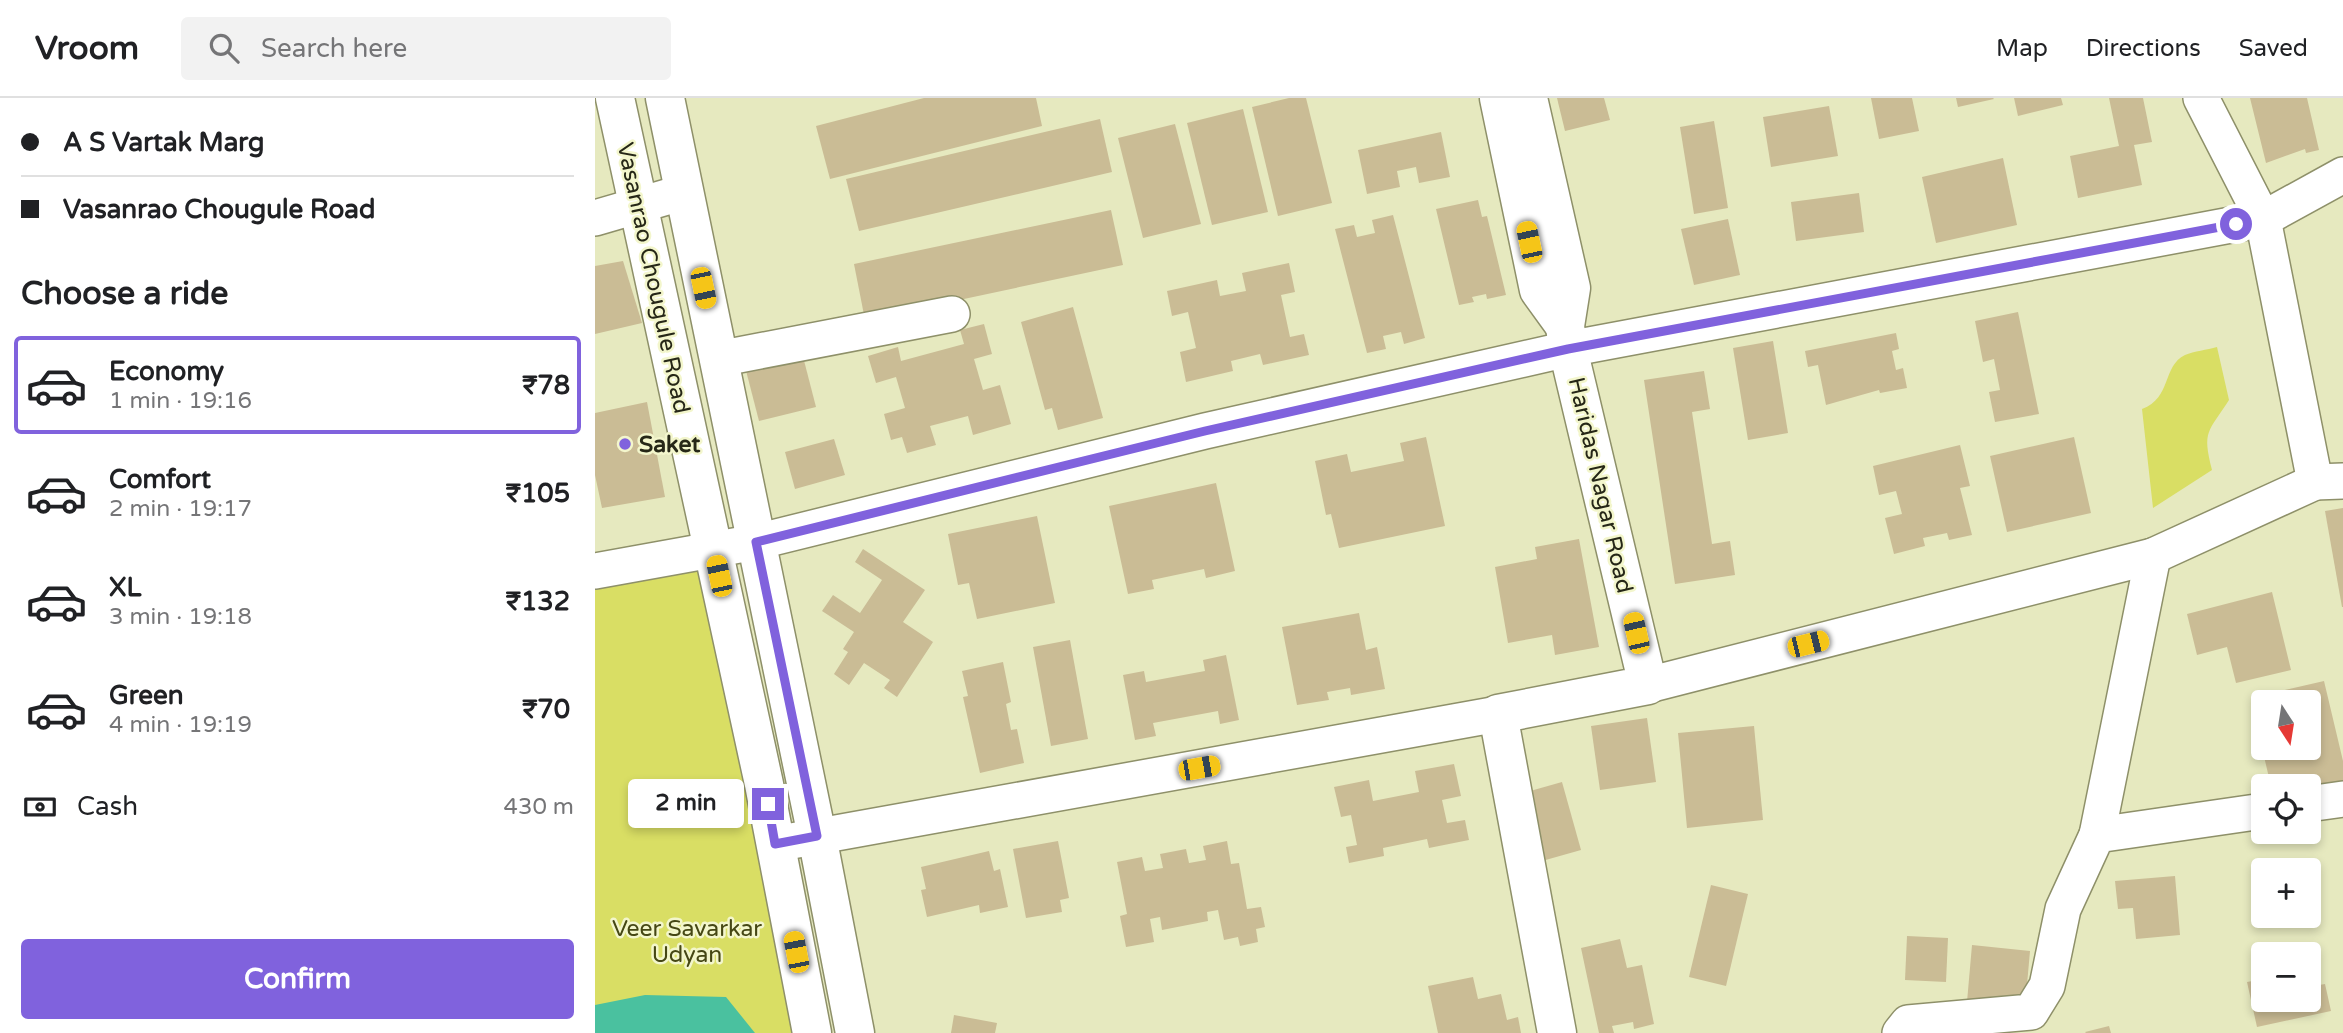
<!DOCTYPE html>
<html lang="en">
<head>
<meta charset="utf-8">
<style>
	:root { --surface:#fff; --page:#f2f2f2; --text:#202124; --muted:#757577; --line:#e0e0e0; --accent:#8062dd }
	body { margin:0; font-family:"Varela Round",sans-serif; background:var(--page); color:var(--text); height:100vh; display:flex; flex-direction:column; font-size:26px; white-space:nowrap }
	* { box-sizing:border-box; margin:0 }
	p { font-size:23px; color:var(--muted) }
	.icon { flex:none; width:38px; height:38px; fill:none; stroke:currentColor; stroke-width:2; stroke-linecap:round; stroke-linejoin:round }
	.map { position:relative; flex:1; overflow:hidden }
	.details { display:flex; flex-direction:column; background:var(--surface); width:595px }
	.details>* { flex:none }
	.top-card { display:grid; align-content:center; height:154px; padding:0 21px; background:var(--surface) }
	.needle { width:46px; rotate:168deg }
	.fabs { position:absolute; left:1656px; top:592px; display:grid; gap:14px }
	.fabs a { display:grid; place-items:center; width:70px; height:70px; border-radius:7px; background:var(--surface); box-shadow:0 4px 10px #0003; font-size:35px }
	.end { position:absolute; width:32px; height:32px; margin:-16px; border:9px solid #8062dd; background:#fff; box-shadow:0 0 0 4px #fff }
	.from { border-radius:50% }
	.bubble { position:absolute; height:49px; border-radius:7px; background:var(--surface); box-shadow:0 4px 10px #0003; font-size:23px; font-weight:700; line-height:49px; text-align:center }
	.car { position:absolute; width:21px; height:42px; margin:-21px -10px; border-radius:9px; box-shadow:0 0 5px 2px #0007; background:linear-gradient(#f5c518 24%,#345 0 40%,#f5c518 0 76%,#345 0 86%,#f5c518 0) }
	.top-card b { display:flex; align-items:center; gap:24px; height:66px; font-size:26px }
	.top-card b+b { border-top:2px solid var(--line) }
	.top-card i { width:18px; height:18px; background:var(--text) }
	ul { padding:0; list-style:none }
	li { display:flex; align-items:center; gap:21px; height:98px; margin:0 14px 10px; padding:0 7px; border:4px solid transparent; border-radius:7px }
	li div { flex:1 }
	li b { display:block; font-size:26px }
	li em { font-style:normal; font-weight:700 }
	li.on { border-color:var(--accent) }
	li>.icon { width:63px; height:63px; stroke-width:1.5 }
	h2 { padding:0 21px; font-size:32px; line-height:84px }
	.pay { display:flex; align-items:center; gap:18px; height:77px; padding:0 21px; font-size:26px }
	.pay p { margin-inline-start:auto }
	.primary-button { display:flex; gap:14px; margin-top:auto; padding:14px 21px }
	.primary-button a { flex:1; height:80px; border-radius:7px; background:var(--accent); color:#fff; font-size:28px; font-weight:700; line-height:80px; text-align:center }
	header { display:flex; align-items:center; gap:42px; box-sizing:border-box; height:98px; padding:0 35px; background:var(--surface); border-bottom:2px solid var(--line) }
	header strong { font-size:33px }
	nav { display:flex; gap:38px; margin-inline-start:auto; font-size:24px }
	.search { width:490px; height:63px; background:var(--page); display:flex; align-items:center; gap:18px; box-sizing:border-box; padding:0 24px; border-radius:7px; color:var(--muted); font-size:26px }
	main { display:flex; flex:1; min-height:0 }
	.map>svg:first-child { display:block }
	.green { fill:#d9de64 }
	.water { fill:#4ac19f }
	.building { fill:#cabc95 }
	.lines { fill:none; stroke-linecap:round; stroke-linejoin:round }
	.street-casing { stroke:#8e9069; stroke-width:38 }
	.secondary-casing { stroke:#8e9069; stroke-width:41 }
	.street { stroke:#fff; stroke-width:35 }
	.secondary { stroke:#fff; stroke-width:38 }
	.route { stroke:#8062dd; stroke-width:9 }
	.poi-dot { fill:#8062dd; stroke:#f3f6cc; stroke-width:2.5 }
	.labels { text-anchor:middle; stroke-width:5; stroke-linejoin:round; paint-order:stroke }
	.street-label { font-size:23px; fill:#262717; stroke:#f3f6cc }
	.poi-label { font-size:23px; font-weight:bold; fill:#262717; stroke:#f3f6cc; text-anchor:start }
	.park-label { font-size:23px; fill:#454714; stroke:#f3f6cc }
</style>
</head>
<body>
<header>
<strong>Vroom</strong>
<div class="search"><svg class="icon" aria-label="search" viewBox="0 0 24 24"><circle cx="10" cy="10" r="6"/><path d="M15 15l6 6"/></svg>Search here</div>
<nav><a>Map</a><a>Directions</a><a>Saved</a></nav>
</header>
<main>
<section class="details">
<div class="top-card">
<b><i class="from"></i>A S Vartak Marg</b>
<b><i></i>Vasanrao Chougule Road</b>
</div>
<h2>Choose a ride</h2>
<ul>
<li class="on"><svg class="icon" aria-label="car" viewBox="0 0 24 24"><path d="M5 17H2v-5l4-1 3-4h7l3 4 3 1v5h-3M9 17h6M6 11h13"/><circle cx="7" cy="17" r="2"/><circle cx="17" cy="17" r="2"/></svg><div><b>Economy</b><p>1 min · 19:16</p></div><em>₹78</em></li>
<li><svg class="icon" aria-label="car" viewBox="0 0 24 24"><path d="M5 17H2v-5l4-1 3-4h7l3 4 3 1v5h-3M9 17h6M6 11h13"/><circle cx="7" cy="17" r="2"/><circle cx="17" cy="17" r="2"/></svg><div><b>Comfort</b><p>2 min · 19:17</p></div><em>₹105</em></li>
<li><svg class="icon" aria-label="car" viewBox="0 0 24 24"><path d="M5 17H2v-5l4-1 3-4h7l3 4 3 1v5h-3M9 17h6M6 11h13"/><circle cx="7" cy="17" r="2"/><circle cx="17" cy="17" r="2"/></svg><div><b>XL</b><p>3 min · 19:18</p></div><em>₹132</em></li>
<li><svg class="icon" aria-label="car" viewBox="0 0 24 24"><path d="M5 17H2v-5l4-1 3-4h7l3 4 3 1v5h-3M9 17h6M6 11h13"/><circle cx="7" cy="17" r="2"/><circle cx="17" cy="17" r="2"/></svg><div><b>Green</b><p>4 min · 19:19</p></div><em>₹70</em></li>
</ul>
<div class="pay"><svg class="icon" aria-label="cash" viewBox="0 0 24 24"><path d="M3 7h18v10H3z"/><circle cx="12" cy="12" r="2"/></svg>Cash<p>430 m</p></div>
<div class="primary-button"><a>Confirm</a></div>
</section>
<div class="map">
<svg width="1748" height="935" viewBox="0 0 1748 935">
	<rect width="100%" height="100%" fill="#e6e9bf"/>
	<g class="green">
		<path d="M1622,249L1634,302C1613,335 1607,332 1617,372L1558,410L1547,311C1577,300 1567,268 1590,257C1599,253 1612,252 1622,249Z"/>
		<polygon points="108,464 207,935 0,935 0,483"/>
	</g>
	<polygon class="water" points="50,897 131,899 160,935 0,935 0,907"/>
	<g class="building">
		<polygon points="329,0 441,0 447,28 235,81 221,28"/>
		<polygon points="694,0 711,0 737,105 683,118 657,9"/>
		<polygon points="962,0 1009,0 1015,22 970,33"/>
		<polygon points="1276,0 1317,0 1324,33 1284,41"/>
		<polygon points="1361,0 1398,0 1399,1 1363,9"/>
		<polygon points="1419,0 1466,0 1468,7 1423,18"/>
		<polygon points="1514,0 1548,0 1557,44 1539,47 1547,87 1483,100 1475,58 1524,48"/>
		<polygon points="1655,0 1712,0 1724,52 1711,55 1710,51 1671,65"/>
		<polygon points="1234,8 1243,58 1176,69 1168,19"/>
		<polygon points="648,11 673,114 617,127 592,25"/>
		<polygon points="505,21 517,74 264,133 251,81"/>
		<polygon points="1119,23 1133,110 1099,116 1085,29"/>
		<polygon points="580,26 606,126 548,140 523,40"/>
		<polygon points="846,34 855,79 824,85 821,69 802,73 805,89 772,96 763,52"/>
		<polygon points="1408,60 1422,127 1341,145 1327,79"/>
		<polygon points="1264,95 1269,134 1201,143 1196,104"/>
		<polygon points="883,102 887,119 892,118 911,197 892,201 891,196 877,199 879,204 864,207 841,111"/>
		<polygon points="516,112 528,167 270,222 259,166"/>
		<polygon points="798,117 830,240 809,246 806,234 788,238 791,251 772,255 740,131 759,127 762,139 780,135 777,122"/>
		<polygon points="1133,121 1145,177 1099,187 1086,131"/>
		<polygon points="28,163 47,225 0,236 0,168"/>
		<polygon points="694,165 700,194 686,197 695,239 709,236 714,257 668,267 665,256 636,263 638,273 591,284 585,254 601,250 593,214 577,218 572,193 622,182 625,198 651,193 647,175"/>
		<polygon points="478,209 508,320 463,332 457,310 450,312 426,224"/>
		<polygon points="1423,214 1444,316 1400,324 1394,294 1405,292 1399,261 1388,264 1380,223"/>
		<polygon points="389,226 397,256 379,261 388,292 405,287 416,326 378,337 373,318 335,328 341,347 312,355 307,339 296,342 289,316 310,310 301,279 281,285 273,258 303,249 306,263 369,246 365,232"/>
		<polygon points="1301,235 1304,251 1297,253 1301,272 1308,270 1312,290 1285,295 1284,292 1231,307 1223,267 1213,269 1210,253"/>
		<polygon points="1178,243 1193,335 1153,342 1138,250"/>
		<polygon points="205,247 221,309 164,323 148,261"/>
		<polygon points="1109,273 1115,311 1097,314 1117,446 1135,443 1140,477 1080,486 1049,282"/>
		<polygon points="52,304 70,399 7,410 0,377 0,315"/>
		<polygon points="831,339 850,428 744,450 736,416 731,417 720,363 752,356 756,374 809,363 805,345"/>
		<polygon points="1479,339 1496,415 1412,434 1395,358"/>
		<polygon points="239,341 250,377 200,391 190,354"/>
		<polygon points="1365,347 1375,388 1365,390 1377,437 1354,442 1352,435 1328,440 1330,448 1299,456 1290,420 1307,416 1301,393 1284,397 1278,368"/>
		<polygon points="621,385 640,473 611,480 609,471 557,482 559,491 533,496 514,408"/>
		<polygon points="1748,410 1748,509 1747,509 1730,413"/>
		<polygon points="442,418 460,505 382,521 374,485 363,487 353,436"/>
		<polygon points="984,441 1004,549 960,557 957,537 913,545 900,469 942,461 940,449"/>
		<polygon points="268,451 330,492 308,524 338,544 302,599 289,590 295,582 269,565 254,587 239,576 253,554 248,551 259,534 227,513 238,497 265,515 287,482 260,464"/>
		<polygon points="1677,494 1696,572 1641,585 1632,549 1602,557 1592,516"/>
		<polygon points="764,515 771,552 782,549 790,591 756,597 755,590 732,594 734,602 702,607 687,529"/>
		<polygon points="475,542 493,641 456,648 438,549"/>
		<polygon points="631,557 644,622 625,626 623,613 558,625 561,638 540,642 528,577 549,573 551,584 610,573 608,562"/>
		<polygon points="408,564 416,604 411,606 416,632 422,631 429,665 385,675 368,599 373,598 367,573"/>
		<polygon points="1729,583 1748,663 1748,685 1713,693 1713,688 1676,688 1662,629 1668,628 1668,649 1713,649 1713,604 1675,604 1673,596"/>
		<polygon points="1052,620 1061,684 1005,692 996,628"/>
		<polygon points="1159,628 1168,722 1092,730 1083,635"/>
		<polygon points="859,666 866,698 847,702 852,725 870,722 874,742 834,750 832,741 788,750 789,758 754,765 751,749 762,747 756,717 746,719 739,689 774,682 778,703 824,694 820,673"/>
		<polygon points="967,684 986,752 947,763 928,695"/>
		<polygon points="463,743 474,800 465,802 467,814 431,820 418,751"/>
		<polygon points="632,743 636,766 644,765 652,811 666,809 670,829 661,831 663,844 645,848 643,839 629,842 623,812 612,814 613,823 567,832 565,819 555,821 559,844 531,849 525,818 532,816 522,764 547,759 550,773 568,770 565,756 591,751 594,765 611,762 608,748"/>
		<polygon points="394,753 399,773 405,771 413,809 385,815 384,807 332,819 326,792 331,791 326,769"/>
		<polygon points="1580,778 1585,837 1541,841 1538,810 1523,811 1520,783"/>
		<polygon points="1116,787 1153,796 1131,888 1094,879"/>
		<polygon points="1312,838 1353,840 1351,884 1310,882"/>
		<polygon points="1025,841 1032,870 1047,867 1059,926 1039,931 1038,924 1017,928 1019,935 1004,935 986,850"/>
		<polygon points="1377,847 1435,853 1430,909 1372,904"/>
		<polygon points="878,879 883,901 906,896 912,922 923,919 926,935 843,935 833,888"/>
		<polygon points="1668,881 1668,901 1713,901 1713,889 1730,886 1736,913 1662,929 1652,884"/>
		<polygon points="359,917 402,925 400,935 356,935"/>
		<polygon points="1514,928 1516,935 1491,935 1490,934"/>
	</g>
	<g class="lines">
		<g class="street-casing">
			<g id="street">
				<polyline points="1606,0 1668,121 1720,384 1748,383"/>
				<polyline points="0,120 89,94"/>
				<polyline points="123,261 357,216"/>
				<polyline points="0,473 161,444 610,333 973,251 1668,121 1748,77"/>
				<polyline points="1053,587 1558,458 1720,384"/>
				<polyline points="1713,706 1748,701"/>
				<polyline points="1502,737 1558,458"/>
				<polyline points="180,746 903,616"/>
				<polyline points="1305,935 1313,925 1436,914 1452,888 1468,811 1502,737 1668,713"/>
			</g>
		</g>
		<g class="secondary-casing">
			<g id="secondary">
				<polyline points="20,0 169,686 217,935"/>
				<polyline points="70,0 222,738 260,935"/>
				<polyline points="904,0 944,192 970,228"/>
				<polyline points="933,0 976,190 970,228 973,251 1053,587 903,616 962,935"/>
			</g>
		</g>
		<use href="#street" class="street"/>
		<use href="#secondary" class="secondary"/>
	</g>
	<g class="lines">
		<polyline class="route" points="173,706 180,746 222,738 161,444 610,333 973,251 1641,126"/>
	</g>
	<circle class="poi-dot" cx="30" cy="346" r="7"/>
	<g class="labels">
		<g class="street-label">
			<text transform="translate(59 180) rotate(78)" y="8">Vasanrao Chougule Road</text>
			<text transform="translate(1006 387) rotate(77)" y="8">Haridas Nagar Road</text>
		</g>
		<g class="poi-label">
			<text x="44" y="354">Saket</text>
		</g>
		<g class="park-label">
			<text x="92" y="838">Veer Savarkar<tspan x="92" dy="26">Udyan</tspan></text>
		</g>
	</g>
</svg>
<div class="fabs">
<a><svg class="needle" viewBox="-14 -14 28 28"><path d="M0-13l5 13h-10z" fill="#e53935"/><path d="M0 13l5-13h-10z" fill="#757577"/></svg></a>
<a><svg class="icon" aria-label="locate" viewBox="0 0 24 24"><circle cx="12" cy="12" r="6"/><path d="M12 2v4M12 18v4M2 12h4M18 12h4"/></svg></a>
<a>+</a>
<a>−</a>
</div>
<i class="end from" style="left:1641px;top:126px"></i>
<i class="end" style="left:173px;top:706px"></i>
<div class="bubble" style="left:33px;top:681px;width:116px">2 min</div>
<i class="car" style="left:934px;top:144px;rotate:348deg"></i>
<i class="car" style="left:108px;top:190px;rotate:168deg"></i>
<i class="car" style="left:124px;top:478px;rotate:348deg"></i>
<i class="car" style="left:1041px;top:535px;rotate:347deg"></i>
<i class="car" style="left:1213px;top:546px;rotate:76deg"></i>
<i class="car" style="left:604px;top:670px;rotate:80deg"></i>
<i class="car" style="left:201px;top:854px;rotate:349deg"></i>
</div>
</main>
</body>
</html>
